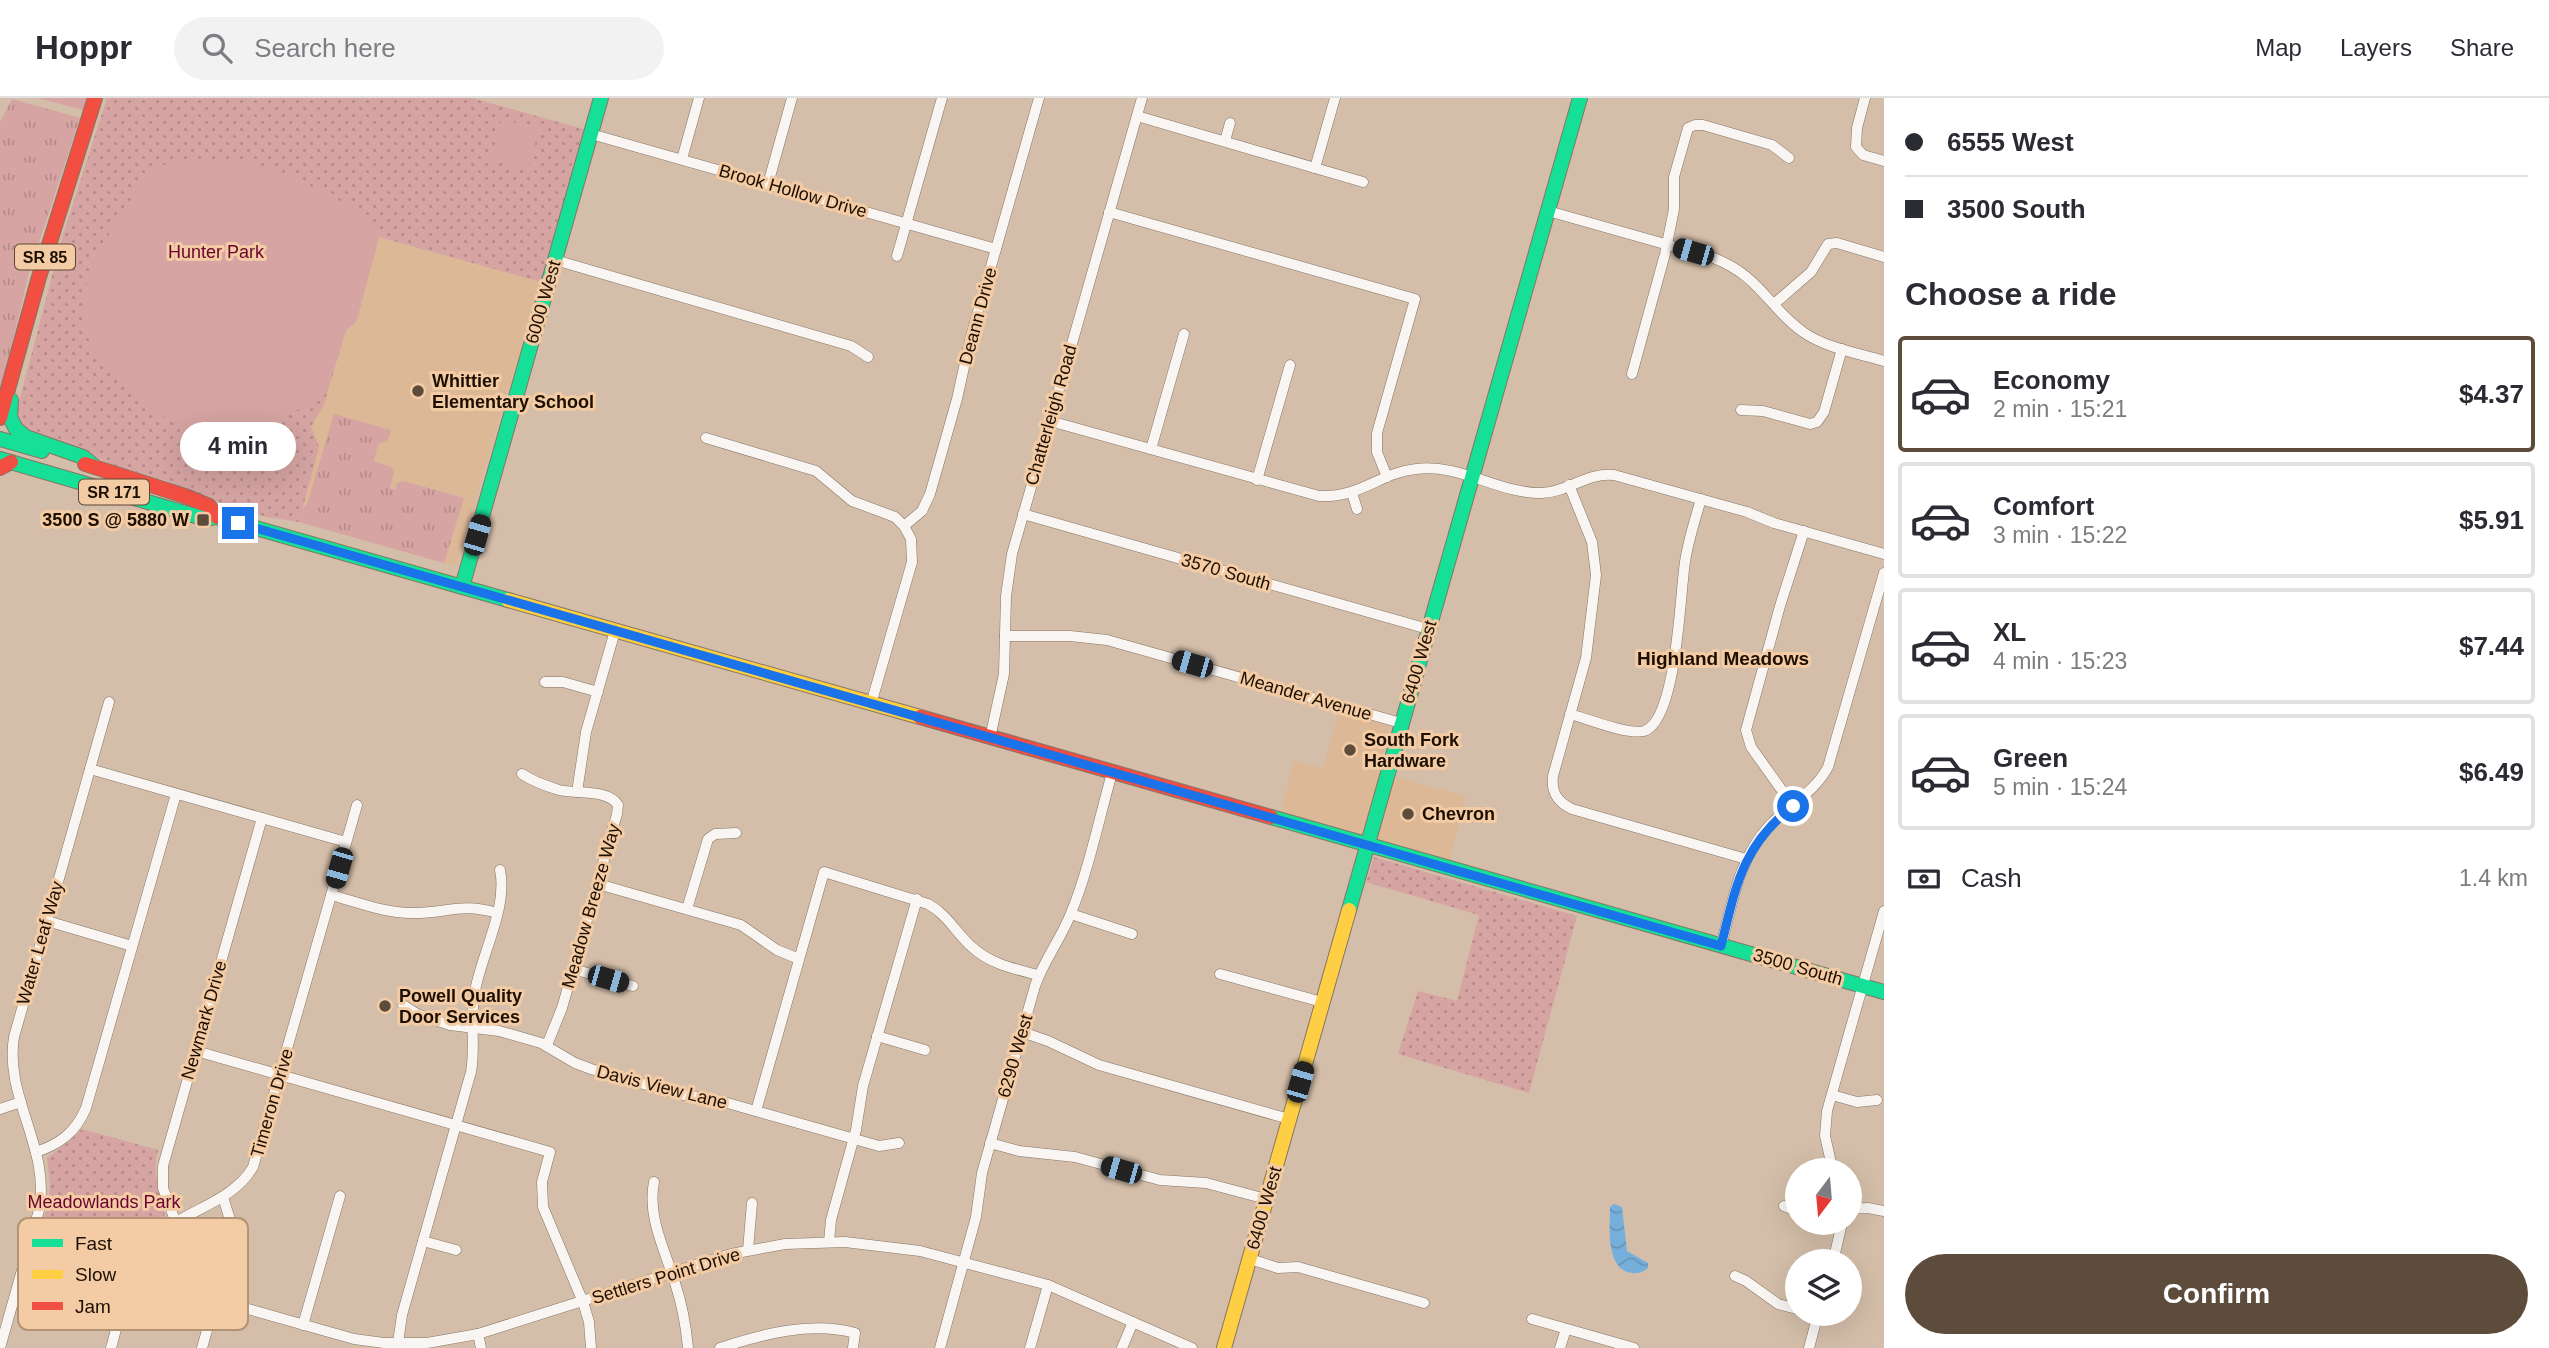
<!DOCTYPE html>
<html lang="en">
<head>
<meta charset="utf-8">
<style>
	:root { --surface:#fff; --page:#f2f2f3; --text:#2b2b33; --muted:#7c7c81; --line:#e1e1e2; --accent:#5d4c3c }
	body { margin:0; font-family:Arial,sans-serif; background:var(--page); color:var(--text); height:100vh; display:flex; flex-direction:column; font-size:26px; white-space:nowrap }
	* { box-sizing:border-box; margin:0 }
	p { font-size:23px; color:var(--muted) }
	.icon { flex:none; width:38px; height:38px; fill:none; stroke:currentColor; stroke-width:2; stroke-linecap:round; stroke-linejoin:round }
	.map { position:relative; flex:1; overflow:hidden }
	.sheet { display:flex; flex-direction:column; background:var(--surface); width:665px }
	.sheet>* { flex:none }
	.hud { display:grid; align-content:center; height:154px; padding:0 21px; background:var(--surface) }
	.needle { width:46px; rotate:196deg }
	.fabs { position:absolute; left:1785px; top:1060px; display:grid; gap:14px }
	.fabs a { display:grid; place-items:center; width:77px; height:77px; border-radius:50%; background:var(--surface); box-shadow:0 7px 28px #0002; font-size:35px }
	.end { position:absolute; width:32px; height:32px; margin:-16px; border:9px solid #1a73e8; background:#fff; box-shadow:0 0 0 4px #fff }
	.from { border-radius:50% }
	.bubble { position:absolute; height:49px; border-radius:24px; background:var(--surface); box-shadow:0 7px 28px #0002; font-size:23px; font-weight:700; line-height:49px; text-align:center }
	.car { position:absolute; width:21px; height:42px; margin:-21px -10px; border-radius:9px; box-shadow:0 0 5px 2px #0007; background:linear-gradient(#222 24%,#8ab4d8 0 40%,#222 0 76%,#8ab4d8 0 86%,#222 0) }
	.hud b { display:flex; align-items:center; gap:24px; height:66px; font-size:26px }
	.hud b+b { border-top:2px solid var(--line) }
	.hud i { width:18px; height:18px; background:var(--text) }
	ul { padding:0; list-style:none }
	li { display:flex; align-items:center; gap:21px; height:116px; margin:0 14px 10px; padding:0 7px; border:4px solid var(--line); border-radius:7px }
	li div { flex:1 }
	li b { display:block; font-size:26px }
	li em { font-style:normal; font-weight:700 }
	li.current { border-color:var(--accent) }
	li>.icon { width:63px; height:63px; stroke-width:1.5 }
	h2 { padding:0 21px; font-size:32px; line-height:84px }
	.pay { display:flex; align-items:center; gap:18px; height:77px; padding:0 21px; font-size:26px }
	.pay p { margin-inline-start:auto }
	.cta { display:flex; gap:14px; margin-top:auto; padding:14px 21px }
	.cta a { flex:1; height:80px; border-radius:42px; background:var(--accent); color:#fff; font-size:28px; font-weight:700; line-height:80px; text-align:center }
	header { display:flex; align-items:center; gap:42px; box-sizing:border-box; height:98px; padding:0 35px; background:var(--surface); border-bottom:2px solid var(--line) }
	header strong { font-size:33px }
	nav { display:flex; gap:38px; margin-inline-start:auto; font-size:24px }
	.search { width:490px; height:63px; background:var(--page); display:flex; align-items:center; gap:18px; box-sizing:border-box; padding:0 24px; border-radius:38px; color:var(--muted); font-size:26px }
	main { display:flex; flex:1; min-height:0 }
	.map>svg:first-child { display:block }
	.built { fill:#dcb897 }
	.grass { fill:url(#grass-tufts) }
	.park { fill:url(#park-dots) }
	.garden { fill:#d5a4a3 }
	.water { fill:url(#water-waves) }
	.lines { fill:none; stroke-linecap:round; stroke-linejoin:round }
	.street-casing { stroke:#857564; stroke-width:11 }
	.fast-casing { stroke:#857564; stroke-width:16 }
	.slow-casing { stroke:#857564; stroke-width:16 }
	.jam-casing { stroke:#857564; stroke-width:16 }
	.street { stroke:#f9f5f2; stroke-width:10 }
	.fast { stroke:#16e098; stroke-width:14 }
	.slow { stroke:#ffcf43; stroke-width:14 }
	.jam { stroke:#f24e42; stroke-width:14 }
	.route { stroke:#1a73e8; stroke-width:9 }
	.poi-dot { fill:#5d4c3c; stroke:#f3cba4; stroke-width:2.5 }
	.labels { text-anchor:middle; stroke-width:6; stroke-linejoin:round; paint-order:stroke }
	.shield { fill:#f3cba4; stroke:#5d4733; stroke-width:2 }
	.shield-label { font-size:16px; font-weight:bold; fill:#1d0f02 }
	.street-label { font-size:18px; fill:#1d0f02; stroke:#f3cba4 }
	.park-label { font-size:18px; fill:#6a032e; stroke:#f3cba4 }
	.poi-label { font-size:18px; font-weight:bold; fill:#1d0f02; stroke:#f3cba4; text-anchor:start }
	.neighbourhood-label { font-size:19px; font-weight:bold; fill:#1d0f02; stroke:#f3cba4 }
	.key { fill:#f3cba4; stroke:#b39373; stroke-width:2 }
	.key-label { font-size:19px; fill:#1d0f02 }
</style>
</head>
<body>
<header>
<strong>Hoppr</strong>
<div class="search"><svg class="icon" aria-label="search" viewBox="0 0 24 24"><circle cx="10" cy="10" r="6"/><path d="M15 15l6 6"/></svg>Search here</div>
<nav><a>Map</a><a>Layers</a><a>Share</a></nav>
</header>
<main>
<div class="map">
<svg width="1884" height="1250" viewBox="0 0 1884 1250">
	<defs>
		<pattern id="grass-tufts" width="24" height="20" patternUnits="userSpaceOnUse" patternTransform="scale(1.75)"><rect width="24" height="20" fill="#d5a4a3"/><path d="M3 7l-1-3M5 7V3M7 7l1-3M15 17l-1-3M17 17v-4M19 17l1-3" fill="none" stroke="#b68c8b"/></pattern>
		<pattern id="park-dots" width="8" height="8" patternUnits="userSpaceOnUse" patternTransform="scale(1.75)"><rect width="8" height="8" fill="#d5a4a3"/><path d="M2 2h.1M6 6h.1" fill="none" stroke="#b68c8b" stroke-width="1.8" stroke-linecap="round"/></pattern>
		<pattern id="water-waves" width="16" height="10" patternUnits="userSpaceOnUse" patternTransform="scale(1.75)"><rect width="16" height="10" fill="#76afdb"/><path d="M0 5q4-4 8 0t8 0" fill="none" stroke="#6695ba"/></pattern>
	</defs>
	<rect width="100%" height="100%" fill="#d4bea9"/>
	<g class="built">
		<polygon points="379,139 541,184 456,468 299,424 319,349 311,329 324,305 346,232 356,223"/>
		<polygon points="1339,614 1391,628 1379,674 1466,698 1449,765 1280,717 1294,663 1323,670"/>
	</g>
	<g class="grass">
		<polygon points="37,0 87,0 83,12"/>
		<polygon points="12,1 80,20 29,175 0,295 0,24"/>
		<polygon points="334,316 391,332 388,342 378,346 374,363 391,369 394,374 390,390 395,392 397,385 403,383 464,400 444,465 299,424 303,410 307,406"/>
	</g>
	<g class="park">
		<polygon points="107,0 472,0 587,32 541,184 379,139 356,224 346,232 324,306 311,329 319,349 299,424 266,419 218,404 165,383 115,368 90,356 26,338 16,315 62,140"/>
		<polygon points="1374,759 1577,818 1529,995 1398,956 1418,893 1457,903 1479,817 1366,784"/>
		<path d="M82,1031L158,1052C150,1083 163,1093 165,1120L138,1148L124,1179L35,1153L49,1102L50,1086L47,1060L71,1042Z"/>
	</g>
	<g class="garden">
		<polygon points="501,21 539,31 528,72 491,62"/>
		<polygon points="195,61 247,64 284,75 346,106 379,139 356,224 346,232 331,280 303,309 270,326 245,332 216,332 186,327 159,317 127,293 94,254 82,221 84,196 93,162 144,81 164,67"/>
	</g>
	<path class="water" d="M1614,1106L1622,1109L1627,1153L1648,1165V1170C1643,1174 1638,1176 1632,1175C1605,1172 1610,1128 1610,1109Z"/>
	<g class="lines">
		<g class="street-casing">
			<g id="street">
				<polyline points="1865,0 1857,30 1856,49 1863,57 1884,63"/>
				<polyline points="1137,18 1363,84"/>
				<polyline points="591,36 996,151"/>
				<polyline points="1225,43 1230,25"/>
				<polyline points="682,61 699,0"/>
				<polyline points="1315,70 1335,0"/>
				<polyline points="768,86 792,0"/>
				<path d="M1548,113L1711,159C1760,177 1766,207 1803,234C1826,250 1857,255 1884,263"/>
				<polyline points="1109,114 1415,201 1377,335 1377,354 1387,379"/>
				<polyline points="897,158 942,0"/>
				<polyline points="555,162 851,248 868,259"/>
				<polyline points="1774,206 1811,174 1828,146 1837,145 1884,159"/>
				<polyline points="1632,276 1665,156 1674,111 1674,79 1688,30 1695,27 1703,27 1772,47 1789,60"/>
				<polyline points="1741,312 1763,313 1810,326 1817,324 1824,314 1842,251"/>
				<path d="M1050,323L1319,398C1361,400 1379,375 1416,371C1460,365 1499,396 1542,395C1568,394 1587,374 1614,377L1747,414L1774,425L1884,456"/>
				<polyline points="706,340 816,373 852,403 895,419 904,428 911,441 912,464 871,606"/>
				<polyline points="1151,351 1184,236"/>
				<polyline points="1257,382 1290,267"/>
				<path d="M1569,387L1592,444L1596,477L1586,560L1553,678C1551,694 1557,704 1572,711L1746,761"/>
				<polyline points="1352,395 1357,411"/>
				<polyline points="1023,416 1428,531"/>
				<polyline points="904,428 922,413 930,396 957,301 970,242 1039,0"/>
				<polyline points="1005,538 1070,538 1107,542 1401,625"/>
				<polyline points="545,584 563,584 598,594"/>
				<path d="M1570,616C1588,621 1627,637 1644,633C1677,623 1680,495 1685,464C1688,443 1695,422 1701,401"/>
				<polyline points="990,640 1004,576 1006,498 1012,456 1142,0"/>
				<polyline points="90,671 346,744"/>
				<path d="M522,676C534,684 546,688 559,692C576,696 608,691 618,707L617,716L562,910L547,947"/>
				<polyline points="577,694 586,634 615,533"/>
				<polyline points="1793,708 1751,649 1746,632 1780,508 1804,433"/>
				<polyline points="598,786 741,827 777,852 799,861"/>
				<path d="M331,797C357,804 384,815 411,815C446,816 459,804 497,815"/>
				<polyline points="687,811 708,741 715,736 736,735"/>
				<polyline points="1071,816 1132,836"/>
				<polyline points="47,823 132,848"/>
				<path d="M1721,848C1732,806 1739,759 1770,727C1790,706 1814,695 1828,669L1884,475"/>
				<polyline points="573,871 633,888"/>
				<polyline points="1220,876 1322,904"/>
				<polyline points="403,907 417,916 450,927 499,933 541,945 575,965 591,971 678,996 717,1002 879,1048 899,1045"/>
				<polyline points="1022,934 1048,943 1099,967 1289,1021"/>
				<polyline points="877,938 925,952"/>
				<polyline points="196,953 550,1054 542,1084 543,1109 583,1204 589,1224 591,1250"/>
				<polyline points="1832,997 1857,1004 1877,1002"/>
				<polyline points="0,1011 21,1004"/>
				<path d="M756,1013L824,774L928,806C947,816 956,835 972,849C990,866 1015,871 1038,877"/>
				<polyline points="990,1045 1019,1053 1075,1059 1160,1082 1206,1085 1266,1101"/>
				<path d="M36,1054C60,1046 76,1034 86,1010L176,696"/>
				<polyline points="1833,1073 1825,1038 1827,1013 1884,813"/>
				<path d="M654,1084C647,1119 665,1152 675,1185C682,1206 686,1228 688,1250"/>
				<polyline points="1784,1108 1797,1113"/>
				<polyline points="1850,1111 1868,1110 1884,1113"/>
				<polyline points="176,1125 163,1090 163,1068 262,720"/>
				<polyline points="423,1143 456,1152"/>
				<polyline points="829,1144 831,1122 856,1032 863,988 917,801"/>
				<polyline points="748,1152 752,1105"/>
				<polyline points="1250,1161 1278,1170 1298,1169 1424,1205"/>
				<polyline points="1833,1164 1842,1125"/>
				<polyline points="1735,1178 1746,1183 1778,1206 1797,1211"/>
				<polyline points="216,1202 354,1241 384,1245 427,1245 478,1236 731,1156 785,1146 845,1144 920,1153 1048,1187 1192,1250"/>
				<polyline points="1532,1221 1634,1250"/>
				<polyline points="303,1227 340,1098"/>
				<polyline points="478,1236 481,1250"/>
				<path d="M398,1245L402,1217L471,974C476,947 469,920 475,893C482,855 508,809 500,772"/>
				<path d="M0,1250L39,1112C51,1051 4,999 14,939L109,604"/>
				<path d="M111,1250C121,1216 126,1172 150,1145C179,1112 230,1108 253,1069L357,707"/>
				<polyline points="202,1250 231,1147 231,1125 223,1099"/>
				<path d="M720,1250C762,1236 812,1223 855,1235L853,1250"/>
				<path d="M940,1250L976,1119L982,1075L1035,888C1044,862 1061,841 1071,815C1089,771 1099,721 1112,675"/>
				<polyline points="1030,1250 1048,1187"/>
				<polyline points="1122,1250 1133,1224"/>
				<polyline points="1560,1250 1566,1231"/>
				<polyline points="1809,1250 1818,1216"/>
			</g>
		</g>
		<g class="fast-casing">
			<g id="fast">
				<polyline points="11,302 10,319 16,331 26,339 83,359 94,368"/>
				<polyline points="0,341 42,353"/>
				<polyline points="0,361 206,421 217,419 508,502"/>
				<polyline points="462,489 601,0"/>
				<polyline points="1271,719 1884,894"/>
				<polyline points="1349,812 1580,0"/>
			</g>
		</g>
		<g class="slow-casing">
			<g id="slow">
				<polyline points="508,502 920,619"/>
				<polyline points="1224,1250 1349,812"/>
			</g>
		</g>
		<g class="jam-casing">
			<g id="jam">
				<polyline points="0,320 39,179 95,0"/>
				<polyline points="85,366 185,398 209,408 217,419"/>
				<polyline points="0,370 11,364"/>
				<polyline points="920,619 1271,719"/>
			</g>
		</g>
		<use href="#street" class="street"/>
		<use href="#fast" class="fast"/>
		<use href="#slow" class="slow"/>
		<use href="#jam" class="jam"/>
	</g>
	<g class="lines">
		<path class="route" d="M238,425L1721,848C1736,788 1742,748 1793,708"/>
	</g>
	<g class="poi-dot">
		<circle cx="418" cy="293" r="7"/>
		<rect x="196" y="415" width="14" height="14" rx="3.5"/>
		<circle cx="1350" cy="652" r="7"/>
		<circle cx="1408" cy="716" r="7"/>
		<circle cx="385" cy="908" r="7"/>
	</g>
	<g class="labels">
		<g class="shield">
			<rect x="15" y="146.5" width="60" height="25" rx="5"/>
			<rect x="79" y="381.5" width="70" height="25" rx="5"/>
		</g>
		<g class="shield-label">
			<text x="45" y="165">SR 85</text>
			<text x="114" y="400">SR 171</text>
		</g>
		<g class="street-label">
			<text transform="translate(793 93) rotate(16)" y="6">Brook Hollow Drive</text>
			<text transform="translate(543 204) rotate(-74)" y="6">6000 West</text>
			<text transform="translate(978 218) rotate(-75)" y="6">Deann Drive</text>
			<text transform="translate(1051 317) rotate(-74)" y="6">Chatterleigh Road</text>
			<text transform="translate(1226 474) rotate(16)" y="6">3570 South</text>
			<text transform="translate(1419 564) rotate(-74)" y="6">6400 West</text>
			<text transform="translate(1306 598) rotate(16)" y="6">Meander Avenue</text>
			<text transform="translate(591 808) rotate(-74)" y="6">Meadow Breeze Way</text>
			<text transform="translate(40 845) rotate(-74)" y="6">Water Leaf Way</text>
			<text transform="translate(1798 869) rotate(16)" y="6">3500 South</text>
			<text transform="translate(204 922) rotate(-74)" y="6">Newmark Drive</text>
			<text transform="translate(1015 958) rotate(-74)" y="6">6290 West</text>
			<text transform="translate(662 989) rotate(14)" y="6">Davis View Lane</text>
			<text transform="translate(272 1005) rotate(-74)" y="6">Timeron Drive</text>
			<text transform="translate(1264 1110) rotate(-74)" y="6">6400 West</text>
			<text transform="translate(666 1178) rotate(-17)" y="6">Settlers Point Drive</text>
		</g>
		<g class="park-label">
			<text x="216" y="160">Hunter Park</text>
			<text x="104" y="1110">Meadowlands Park</text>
		</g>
		<g class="poi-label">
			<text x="432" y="289">Whittier<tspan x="432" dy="21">Elementary School</tspan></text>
			<text x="189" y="428" text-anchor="end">3500 S @ 5880 W</text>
			<text x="1364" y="648">South Fork<tspan x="1364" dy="21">Hardware</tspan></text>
			<text x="1422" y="722">Chevron</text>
			<text x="399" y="904">Powell Quality<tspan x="399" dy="21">Door Services</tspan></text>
		</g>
		<g class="neighbourhood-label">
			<text x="1723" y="567">Highland Meadows</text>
		</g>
	</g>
	<rect x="18" y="1120" width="230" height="112" rx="10" class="key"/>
	<rect x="32" y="1141" width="31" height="8" fill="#16e098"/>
	<rect x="32" y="1172" width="31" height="9" fill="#ffcf43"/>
	<rect x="32" y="1204" width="31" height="8" fill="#f24e42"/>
	<g class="key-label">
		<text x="75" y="1152">Fast</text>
		<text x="75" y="1183">Slow</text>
		<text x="75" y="1215">Jam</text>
	</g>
</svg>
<div class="fabs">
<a><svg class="needle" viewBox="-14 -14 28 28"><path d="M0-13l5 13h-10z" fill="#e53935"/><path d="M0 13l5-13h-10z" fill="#7c7c81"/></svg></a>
<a><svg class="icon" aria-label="layers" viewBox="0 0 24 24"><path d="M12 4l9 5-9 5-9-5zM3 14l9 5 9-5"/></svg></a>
</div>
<i class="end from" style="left:1793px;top:708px"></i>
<i class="end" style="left:238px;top:425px"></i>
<div class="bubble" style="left:180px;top:324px;width:116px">4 min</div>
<i class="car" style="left:1693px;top:154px;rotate:286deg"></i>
<i class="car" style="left:477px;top:437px;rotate:16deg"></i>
<i class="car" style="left:1192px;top:566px;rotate:286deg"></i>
<i class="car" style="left:339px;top:770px;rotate:196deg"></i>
<i class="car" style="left:608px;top:881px;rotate:106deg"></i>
<i class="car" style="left:1300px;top:984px;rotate:16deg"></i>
<i class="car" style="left:1121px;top:1072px;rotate:286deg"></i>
</div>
<section class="sheet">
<div class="hud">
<b><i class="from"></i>6555 West</b>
<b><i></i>3500 South</b>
</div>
<h2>Choose a ride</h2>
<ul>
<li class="current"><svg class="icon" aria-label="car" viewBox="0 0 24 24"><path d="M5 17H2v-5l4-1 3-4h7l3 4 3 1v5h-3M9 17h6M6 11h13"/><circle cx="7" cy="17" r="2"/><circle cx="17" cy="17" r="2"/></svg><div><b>Economy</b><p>2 min · 15:21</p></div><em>$4.37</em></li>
<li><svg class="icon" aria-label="car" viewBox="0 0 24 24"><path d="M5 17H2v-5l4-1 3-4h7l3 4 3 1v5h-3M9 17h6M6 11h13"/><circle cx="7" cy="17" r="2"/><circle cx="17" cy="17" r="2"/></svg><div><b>Comfort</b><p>3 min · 15:22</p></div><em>$5.91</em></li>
<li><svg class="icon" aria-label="car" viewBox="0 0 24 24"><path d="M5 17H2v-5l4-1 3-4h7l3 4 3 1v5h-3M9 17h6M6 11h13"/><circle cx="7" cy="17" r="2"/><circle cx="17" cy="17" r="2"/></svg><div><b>XL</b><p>4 min · 15:23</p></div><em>$7.44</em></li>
<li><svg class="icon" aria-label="car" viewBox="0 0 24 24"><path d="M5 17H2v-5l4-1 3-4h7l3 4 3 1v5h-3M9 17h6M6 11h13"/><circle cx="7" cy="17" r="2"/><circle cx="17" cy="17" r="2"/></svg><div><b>Green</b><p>5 min · 15:24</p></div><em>$6.49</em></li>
</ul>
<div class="pay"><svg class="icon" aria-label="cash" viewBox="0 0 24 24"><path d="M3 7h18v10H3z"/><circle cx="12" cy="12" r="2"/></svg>Cash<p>1.4 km</p></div>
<div class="cta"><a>Confirm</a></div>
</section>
</main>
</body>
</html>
